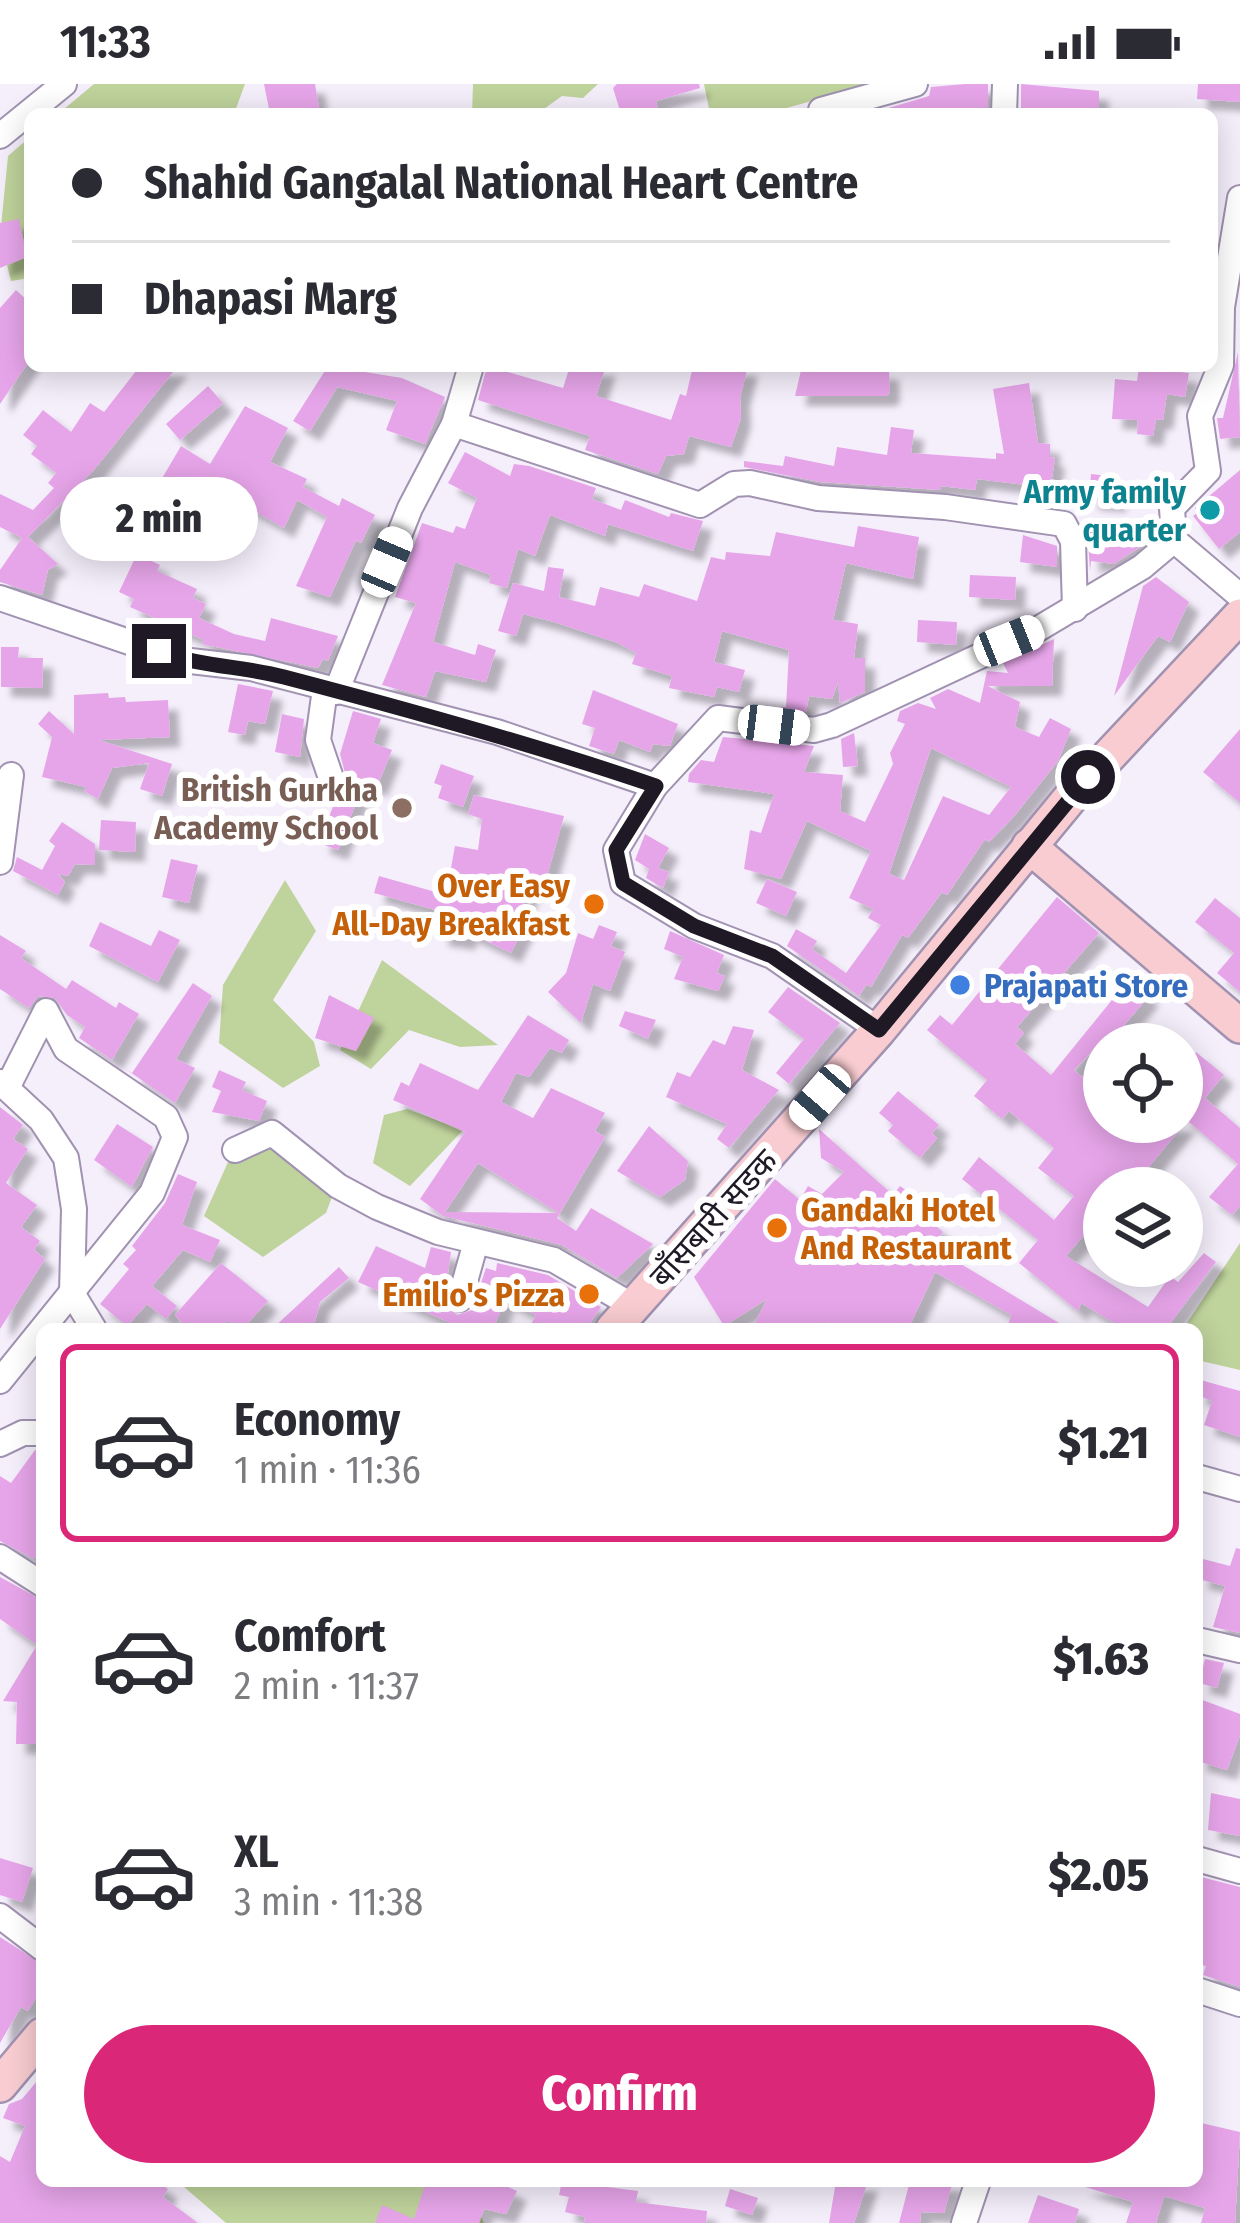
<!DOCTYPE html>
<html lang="en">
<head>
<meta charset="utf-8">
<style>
	:root { --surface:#fff; --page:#f2f2f3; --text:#2b2b33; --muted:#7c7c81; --line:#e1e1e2; --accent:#db2777 }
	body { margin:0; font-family:"Fira Sans Condensed","Noto Sans Devanagari",sans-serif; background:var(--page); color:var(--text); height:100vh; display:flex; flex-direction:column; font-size:45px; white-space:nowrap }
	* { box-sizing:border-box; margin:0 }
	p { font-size:39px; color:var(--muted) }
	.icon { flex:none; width:66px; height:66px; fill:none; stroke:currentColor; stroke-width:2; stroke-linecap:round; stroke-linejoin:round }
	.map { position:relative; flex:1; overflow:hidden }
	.drawer { position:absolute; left:36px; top:1239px; width:1167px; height:864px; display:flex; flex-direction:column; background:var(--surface); border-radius:18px; box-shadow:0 6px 30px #0003 }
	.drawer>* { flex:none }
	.guide { position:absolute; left:24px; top:24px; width:1194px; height:264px; border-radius:18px; box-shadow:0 6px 30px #0003; display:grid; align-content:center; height:264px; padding:0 48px; background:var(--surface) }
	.controls { position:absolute; left:1083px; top:939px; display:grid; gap:24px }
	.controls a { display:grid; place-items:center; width:120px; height:120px; border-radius:50%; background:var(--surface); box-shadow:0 6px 30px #0003; font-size:60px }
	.end { position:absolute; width:54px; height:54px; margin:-27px; border:15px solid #1f1925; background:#fff; box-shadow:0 0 0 6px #fff }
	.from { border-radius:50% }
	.bubble { position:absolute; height:84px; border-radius:42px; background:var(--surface); box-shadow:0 6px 30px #0003; font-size:39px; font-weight:800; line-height:84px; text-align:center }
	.car { position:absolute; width:36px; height:72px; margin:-36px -18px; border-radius:15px; box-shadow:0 0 9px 3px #0007; background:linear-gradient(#fff 24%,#345 0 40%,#fff 0 76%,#345 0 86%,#fff 0) }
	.guide b { display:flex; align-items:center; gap:42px; height:114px; font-size:45px }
	.guide b+b { border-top:3px solid var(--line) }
	.guide i { width:30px; height:30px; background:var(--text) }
	ul { padding:21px 0 0; list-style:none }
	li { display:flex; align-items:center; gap:36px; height:198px; margin:0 24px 18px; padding:0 24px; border:6px solid transparent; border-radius:18px }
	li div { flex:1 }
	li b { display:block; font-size:45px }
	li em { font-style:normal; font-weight:800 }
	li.on { border-color:var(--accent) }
	li>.icon { width:108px; height:108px; stroke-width:1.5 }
	.primary-button { display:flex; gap:24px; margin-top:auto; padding:24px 48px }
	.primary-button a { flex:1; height:138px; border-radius:72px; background:var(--accent); color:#fff; font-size:48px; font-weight:800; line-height:138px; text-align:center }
	.status { display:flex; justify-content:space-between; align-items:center; height:84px; padding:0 60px; background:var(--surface); direction:ltr }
	.status svg { height:33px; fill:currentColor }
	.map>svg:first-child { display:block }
	.green { fill:#bfd39c }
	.building { fill:#e7a5e9; fill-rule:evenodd; filter:url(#shadow) }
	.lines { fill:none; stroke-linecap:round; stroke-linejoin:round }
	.street-casing { stroke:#a092b0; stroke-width:28 }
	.secondary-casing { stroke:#a092b0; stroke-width:38 }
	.street { stroke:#fff; stroke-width:24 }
	.secondary { stroke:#f8ccd0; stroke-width:33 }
	.route { stroke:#1f1925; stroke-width:15 }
	.culture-dot { fill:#0f9aa8; stroke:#fff; stroke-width:4.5 }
	.education-dot { fill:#8d6e63; stroke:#fff; stroke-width:4.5 }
	.food-dot { fill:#e8710a; stroke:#fff; stroke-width:4.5 }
	.shop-dot { fill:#3f7fe0; stroke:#fff; stroke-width:4.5 }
	.labels { text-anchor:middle; stroke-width:12; stroke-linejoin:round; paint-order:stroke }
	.culture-label { font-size:33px; font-weight:bold; fill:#0d838f; stroke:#fff; text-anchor:end }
	.education-label { font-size:33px; font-weight:bold; fill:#785e54; stroke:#fff; text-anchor:end }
	.food-label { font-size:33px; font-weight:bold; fill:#c56008; stroke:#fff; text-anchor:end }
	.shop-label { font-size:33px; font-weight:bold; fill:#366cbe; stroke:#fff; text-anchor:start }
	.street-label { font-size:33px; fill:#1f1925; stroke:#fff }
</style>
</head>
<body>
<div class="status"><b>11:33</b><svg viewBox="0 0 49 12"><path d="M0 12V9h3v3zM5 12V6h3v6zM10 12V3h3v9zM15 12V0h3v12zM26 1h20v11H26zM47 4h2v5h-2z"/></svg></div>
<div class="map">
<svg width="1240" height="2139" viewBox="0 0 1240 2139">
	<defs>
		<filter id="shadow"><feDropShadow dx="10" dy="10" stdDeviation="3" flood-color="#0004"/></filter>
	</defs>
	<rect width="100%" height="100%" fill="#f5effc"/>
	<g class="green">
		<polygon points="94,0 245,0 234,30 58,30"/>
		<polygon points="473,0 598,0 583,14 562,12 537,30 472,30"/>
		<polygon points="704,0 873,0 765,30 710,30"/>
		<polygon points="30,53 30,194 11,197 0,152 8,72"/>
		<polygon points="285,796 316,847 273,916 314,958 320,982 283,1004 219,959 223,901"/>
		<polygon points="382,876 498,961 460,963 409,946 371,985 340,966"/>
		<polygon points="407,1025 463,1046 410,1102 373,1079 384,1031"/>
		<polygon points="282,1050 333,1110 326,1129 263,1173 204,1132 228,1078"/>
		<polygon points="1240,1159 1240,1286 1197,1276 1197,1245 1183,1245"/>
		<polygon points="177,2097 489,2097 479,2127 484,2139 226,2139"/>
	</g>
	<g class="building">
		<polygon points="264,0 315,0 320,30 270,30"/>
		<polygon points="617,0 699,0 700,4 656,17 658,25 621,30 613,4"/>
		<polygon points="965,0 988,0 988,29 868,30 929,12 931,3"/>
		<polygon points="1021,0 1099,7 1099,30 1021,30"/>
		<polygon points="1198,0 1240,0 1240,18 1197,15"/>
		<polygon points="19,135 27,173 0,184 0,139"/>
		<polygon points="16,206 30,219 30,276 0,320 0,224"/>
		<polygon points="1238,268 1240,353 1220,355 1217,334 1223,334"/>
		<polygon points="140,282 178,282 92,388 28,453 58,480 48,486 42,511 0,498 0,486 22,454 0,443 0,410 33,426 54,404 48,399 56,389 31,370 37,362 23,351 43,326 71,348 90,319 104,328"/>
		<polygon points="328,282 402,294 445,313 425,360 386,346 397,317 337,303 310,347 293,337"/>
		<polygon points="487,282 563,304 570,282 606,282 596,312 671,336 680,310 686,312 693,282 748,282 740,313 741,334 731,363 689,352 684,370 666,372 658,390 585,366 590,352 478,316"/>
		<polygon points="802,282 889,286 890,308 887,312 795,312"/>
		<polygon points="1139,283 1189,289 1185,313 1167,310 1163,336 1156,335 1153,352 1137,350 1138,336 1112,335 1115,295 1137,297"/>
		<polygon points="1029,299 1038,359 1050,360 1050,373 1055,374 1049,413 1033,412 1034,402 977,395 975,406 941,402 941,406 820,398 744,383 744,377 783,382 785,372 834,382 837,363 887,371 891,343 914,346 911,369 996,375 996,369 1004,370 993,305"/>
		<polygon points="208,302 223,319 180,356 166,340"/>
		<polygon points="245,322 288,344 270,378 307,395 303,403 339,422 342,414 375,431 361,459 356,456 330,513 296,502 327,433 297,416 284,444 217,406 208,421 161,396 181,362 210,380"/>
		<polygon points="465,368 510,392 514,380 529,382 596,404 592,415 621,426 625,416 669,433 671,429 703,437 693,467 608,440 605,452 550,431 535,472 518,465 507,504 489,499 491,491 455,478 433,558 475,571 478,560 496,566 486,598 435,587 426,613 382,601 416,519 395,513 422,439 453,449 456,442 465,445 477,414 448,399"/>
		<polygon points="1240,386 1240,448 1219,465 1193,432 1198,428 1195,424"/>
		<polygon points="1091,390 1118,393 1116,418 1089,416"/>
		<polygon points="1087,441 1142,452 1140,463 1114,480 1091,477 1090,487"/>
		<polygon points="858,442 919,453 913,495 846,479 833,536 858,540 854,574 865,574 865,608 840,619 838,598 832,615 809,612 806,628 772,624 786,623 789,566 722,547 714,578 745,586 739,608 717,603 714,613 669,604 672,592 632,580 636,569 618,559 554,538 523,530 516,552 498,547 513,499 544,507 548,483 564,485 559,513 595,522 600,503 639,513 644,500 697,517 711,473 725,476 726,468 770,472 776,448 854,463"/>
		<polygon points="1023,451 1057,462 1057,483 1020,478"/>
		<polygon points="137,470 160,481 157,487 197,505 193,514 206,520 199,534 234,550 265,557 271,534 338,552 328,577 323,575 318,584 202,560 204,556 130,523 134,515 119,508"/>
		<polygon points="970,491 1016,493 1015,516 969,513"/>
		<polygon points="1156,493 1189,518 1170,558 1158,552 1114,612 1143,502"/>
		<polygon points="918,536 957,538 956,561 917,558"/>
		<path d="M1054,555L1052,602H988L1020,618L1015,643L1039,653L1050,634L1071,645L1058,677L1015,731L989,758L985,755L947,811L942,808L908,854L902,851L871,903L867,900L859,912L787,862L796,845L817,857L812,865L846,889L881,841L868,834L873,825L849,814L871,767L807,737L781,795L744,785L750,746L761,749L774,710L688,698L689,690L701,676L714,678L723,653L814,662L804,688L843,691L840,727L865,738L893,680L890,669L905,640L897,637L900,627L918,619L936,625L930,614L948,605L980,619L987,587L1008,589L1003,579ZM931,664L1011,703L989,731L943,712L904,796L889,790Z"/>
		<polygon points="1,563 19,563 18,574 43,574 42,604 1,603"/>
		<polygon points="238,600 273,607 265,640 248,637 245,651 228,648"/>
		<polygon points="593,606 678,640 670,662 653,660 650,668 619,656 614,670 589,662 595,644 582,640"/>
		<polygon points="108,609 109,614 125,613 126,618 168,616 170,653 99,656 172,680 162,712 140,705 149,679 112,684 98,715 84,707 86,703 42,693 52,653 38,640 49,627 74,650 74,611"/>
		<polygon points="353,627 381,635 373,659 392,666 377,703 364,697 338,766 319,759 337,712 348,701 340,670"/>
		<polygon points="282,630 304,635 300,673 275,668"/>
		<polygon points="1240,645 1240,719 1203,688"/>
		<polygon points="854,649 858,682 843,683 841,655"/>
		<polygon points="441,680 474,692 463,723 438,714 442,702 434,699"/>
		<polygon points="474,711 564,732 545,799 533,795 522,825 530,831 511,869 467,848 466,856 438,852 443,828 374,809 379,792 446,811 455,762 478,766 482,735 468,730"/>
		<polygon points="101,736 136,738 135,768 99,766"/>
		<polygon points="62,738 95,760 95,781 75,780 68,792 58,790 65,798 58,811 13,787 17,773 42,786 55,762 49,757"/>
		<polygon points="645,750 669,764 658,784 669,788 663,804 646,794 649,785 635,776"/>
		<polygon points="171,775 198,781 189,819 162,813"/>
		<polygon points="767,795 797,808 786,832 756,819"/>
		<polygon points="1057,813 1099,849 1017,943 1024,949 1015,960 1051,991 1129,895 1149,912 1108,960 1099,960 1074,986 1104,1011 1104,1038 1186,1038 1142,1091 1138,1088 1125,1104 1104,1104 1104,1128 1066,1172 1148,1223 1170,1192 1178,1198 1204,1169 1216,1178 1166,1245 1124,1245 1081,1219 1078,1227 1019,1179 1038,1156 962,1095 979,1073 1054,1136 1074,1112 1038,1084 1054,1064 1009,1027 1002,1035 974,1012 987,996 927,946 940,931 952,941"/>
		<polygon points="1215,814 1240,834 1240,908 1217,889 1234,869 1195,838"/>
		<polygon points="100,838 151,862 159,846 180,856 158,898 89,862"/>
		<polygon points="599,841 617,848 611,862 625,868 610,907 593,900 581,939 548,908 566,889 578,849 593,855"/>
		<polygon points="670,847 724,871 717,889 725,892 718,907 674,895 683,873 664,865"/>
		<polygon points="0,851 26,867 21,874 66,905 72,896 116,924 119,918 139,930 112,976 79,954 85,943 67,931 55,914 38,912 29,924 0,905"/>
		<polygon points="193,899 212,912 176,975 195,984 175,1019 124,984 132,989"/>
		<polygon points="788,903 840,939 789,1000 776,989 804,955 768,928"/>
		<polygon points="329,911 374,934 356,967 315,954"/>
		<polygon points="625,927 656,936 648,955 619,942"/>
		<path d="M528,931L569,956L562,969L550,964L529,993L516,989L501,1018L533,1034L551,1004L605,1029L595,1047L605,1053L557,1134L576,1147L591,1124L653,1160L617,1194L562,1161L443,1132L420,1115L465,1048L393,1016L401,998L409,1002L420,979L478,1006ZM478,1079L559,1129L445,1128Z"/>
		<polygon points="733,942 754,946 742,986 779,1006 729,1064 717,1055 727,1040 666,1013 677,988 690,993 713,956 725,961"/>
		<polygon points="1196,968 1224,991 1205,1014 1240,1044 1240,1122 1232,1131 1209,1113 1238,1080 1182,1032 1182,986"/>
		<polygon points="219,986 246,998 242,1006 267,1017 259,1037 212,1028 221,1007 212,1003"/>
		<polygon points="898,1007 939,1041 932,1049 937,1054 920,1074 888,1047 893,1041 879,1029"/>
		<polygon points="0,1023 23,1041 13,1055 28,1065 6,1099 37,1121 21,1143 40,1157 34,1166 45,1175 0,1245"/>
		<polygon points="117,1040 153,1063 132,1103 94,1076"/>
		<polygon points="649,1042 688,1077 685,1096 660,1113 617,1087"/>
		<polygon points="819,1045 893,1111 900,1102 913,1111 908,1118 943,1148 931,1162 1069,1245 1007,1245 1011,1231 935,1188 908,1245 843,1245 828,1238 824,1245 752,1245 767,1215 724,1242 694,1193 775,1095 800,1116 808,1102 822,1110 844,1088 821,1074"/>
		<polygon points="178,1090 197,1098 182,1141 220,1156 210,1178 183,1166 152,1202 177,1222 166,1235 147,1220 127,1242 100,1220 129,1185 123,1180 136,1166 132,1162 165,1119"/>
		<polygon points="376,1162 425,1184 431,1163 451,1168 444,1218 457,1231 472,1226 486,1184 496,1187 497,1179 548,1191 601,1223 586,1245 541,1245 531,1240 536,1231 505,1216 493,1245 464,1245 358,1198"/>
		<polygon points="221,1179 268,1217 242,1245 228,1237 219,1245 187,1245 175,1231"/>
		<polygon points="339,1183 349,1194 320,1218 313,1245 272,1245"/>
		<polygon points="1197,1295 1240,1307 1240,1353 1204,1341 1212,1317 1197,1311"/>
		<polygon points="35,1366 42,1366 42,1461 34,1475 0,1457 0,1392 11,1399"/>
		<polygon points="1236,1464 1240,1465 1240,1549 1213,1543 1225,1502 1198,1495 1203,1475 1230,1482"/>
		<polygon points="0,1493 42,1516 42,1660 16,1660 17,1618 3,1617 37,1561 0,1535"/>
		<polygon points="1205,1575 1224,1579 1217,1604 1199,1599"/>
		<polygon points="1197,1614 1240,1630 1240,1651 1227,1686 1197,1677"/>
		<polygon points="1211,1709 1240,1715 1240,1752 1208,1746"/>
		<polygon points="0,1774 33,1784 22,1818 0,1811"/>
		<polygon points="1201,1793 1240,1803 1240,1903 1203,1891 1206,1882 1197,1880"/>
		<polygon points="0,1853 42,1880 42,1904 28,1927 21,1923 0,1959"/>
		<polygon points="42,1991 42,2097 156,2097 168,2105 163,2113 198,2139 0,2139 0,2072 10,2078 25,2042 3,2034 9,2020 22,2015"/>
		<polygon points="1197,2038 1240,2048 1235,2139 1201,2139 1205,2124 1164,2112 1156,2139 1126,2139 1133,2118 1079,2101 1197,2097"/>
		<polygon points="426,2097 495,2097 517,2107 506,2130 484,2125 479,2139 375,2139 382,2121 414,2135"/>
		<polygon points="562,2097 638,2107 636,2118 707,2127 706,2139 584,2139 585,2133 565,2128 569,2113 559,2111"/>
		<polygon points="836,2097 868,2097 854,2139 829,2139"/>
		<polygon points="910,2097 953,2097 944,2129 921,2128 920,2139 899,2139"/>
		<polygon points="730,2105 758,2114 752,2131 725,2122"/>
		<polygon points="1038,2111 1079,2125 1075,2139 1028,2139"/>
	</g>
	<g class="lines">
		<g class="street-casing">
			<g id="street">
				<polyline points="824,30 821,26 915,0"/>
				<polyline points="1004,30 1005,0"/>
				<polyline points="0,52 64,0"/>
				<polyline points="454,340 471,282"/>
				<polyline points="1174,456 1172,424 1208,387 1200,332 1221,281 1222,223 1240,114"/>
				<polyline points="0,514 182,576 251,584 497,648 655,702 616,766 623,799 694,842 772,872 879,946"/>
				<polyline points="325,605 318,656 332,697"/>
				<polyline points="336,608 410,424 454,340 700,421 734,400 750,399 818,414 945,423 1064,440 1073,457 1075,525"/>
				<polyline points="655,702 718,634 814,646 832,641 1038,545 1142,483 1174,456 1240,512"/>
				<polyline points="0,778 11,691"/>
				<polyline points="0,998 41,1036 66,1074 74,1125 72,1209 94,1245"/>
				<polyline points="235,1066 272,1049 338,1102 377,1123 438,1148 554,1176 633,1222"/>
				<polyline points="460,1215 476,1158"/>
				<polyline points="0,1297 152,1109 175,1053 166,1033 66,965 46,927 7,1004"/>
				<polyline points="0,1360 23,1349 42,1349"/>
				<polyline points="1197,1393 1240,1405"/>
				<polyline points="0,1473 42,1500"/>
				<polyline points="1197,1556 1240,1566"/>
				<polyline points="1197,1775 1240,1787"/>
				<polyline points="0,1832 42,1864"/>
				<polyline points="1197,1906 1240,1920"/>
				<polyline points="964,2139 978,2097"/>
			</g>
		</g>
		<g class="secondary-casing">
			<g id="secondary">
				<polyline points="1029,762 1240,942"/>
				<polyline points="613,1245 879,946 1075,708 1240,532"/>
				<polyline points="0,2001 42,1951"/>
			</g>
		</g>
		<use href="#street" class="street"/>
		<use href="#secondary" class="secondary"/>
	</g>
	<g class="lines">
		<path class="route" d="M159,567C199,583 243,582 284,593C410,626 533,660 656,702L616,766L623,799L694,842L772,872L879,946L1088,693"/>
	</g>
	<circle class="culture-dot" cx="1210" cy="426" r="12"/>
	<circle class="education-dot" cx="402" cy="724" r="12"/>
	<g class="food-dot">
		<circle cx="594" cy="820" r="12"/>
		<circle cx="777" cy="1144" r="12"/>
		<circle cx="589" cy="1210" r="12"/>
	</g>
	<circle class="shop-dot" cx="960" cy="901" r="12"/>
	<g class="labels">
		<g class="culture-label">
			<text x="1186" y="419">Army family<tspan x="1186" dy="38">quarter</tspan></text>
		</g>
		<g class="education-label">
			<text x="378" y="717">British Gurkha<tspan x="378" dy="38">Academy School</tspan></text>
		</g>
		<g class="food-label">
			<text x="570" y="813">Over Easy<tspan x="570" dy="38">All-Day Breakfast</tspan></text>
			<text x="801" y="1137" text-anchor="start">Gandaki Hotel<tspan x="801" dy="38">And Restaurant</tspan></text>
			<text x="565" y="1222">Emilio's Pizza</text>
		</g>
		<g class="shop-label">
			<text x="984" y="913">Prajapati Store</text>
		</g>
		<g class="street-label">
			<text transform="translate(713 1134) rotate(-48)" y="12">बाँसबारी सडक</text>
		</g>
	</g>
</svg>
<div class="controls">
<a><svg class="icon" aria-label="locate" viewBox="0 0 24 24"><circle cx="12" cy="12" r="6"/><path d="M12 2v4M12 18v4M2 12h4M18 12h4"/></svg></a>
<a><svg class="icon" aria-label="layers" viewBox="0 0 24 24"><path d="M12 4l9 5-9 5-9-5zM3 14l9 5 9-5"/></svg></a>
</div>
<i class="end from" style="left:1088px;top:693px"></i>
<i class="end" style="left:159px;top:567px"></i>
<div class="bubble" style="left:60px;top:393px;width:198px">2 min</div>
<i class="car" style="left:387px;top:478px;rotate:23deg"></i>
<i class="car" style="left:1009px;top:557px;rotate:68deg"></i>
<i class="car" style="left:774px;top:641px;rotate:97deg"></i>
<i class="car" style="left:820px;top:1013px;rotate:221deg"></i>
<div class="guide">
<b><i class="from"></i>Shahid Gangalal National Heart Centre</b>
<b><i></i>Dhapasi Marg</b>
</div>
<section class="drawer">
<ul>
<li class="on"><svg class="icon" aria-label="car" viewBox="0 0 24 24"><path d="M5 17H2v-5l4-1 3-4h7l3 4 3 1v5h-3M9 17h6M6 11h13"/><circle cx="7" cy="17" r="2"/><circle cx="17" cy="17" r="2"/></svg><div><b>Economy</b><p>1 min · 11:36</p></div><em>$1.21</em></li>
<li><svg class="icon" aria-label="car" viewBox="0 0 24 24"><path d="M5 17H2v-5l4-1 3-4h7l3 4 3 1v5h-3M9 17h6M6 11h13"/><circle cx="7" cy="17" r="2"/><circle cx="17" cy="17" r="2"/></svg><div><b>Comfort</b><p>2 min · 11:37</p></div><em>$1.63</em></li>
<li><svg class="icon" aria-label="car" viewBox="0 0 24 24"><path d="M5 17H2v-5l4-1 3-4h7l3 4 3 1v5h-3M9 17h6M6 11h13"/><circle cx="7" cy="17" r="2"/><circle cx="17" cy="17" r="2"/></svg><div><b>XL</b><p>3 min · 11:38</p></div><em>$2.05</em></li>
</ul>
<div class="primary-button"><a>Confirm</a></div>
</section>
</div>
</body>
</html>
